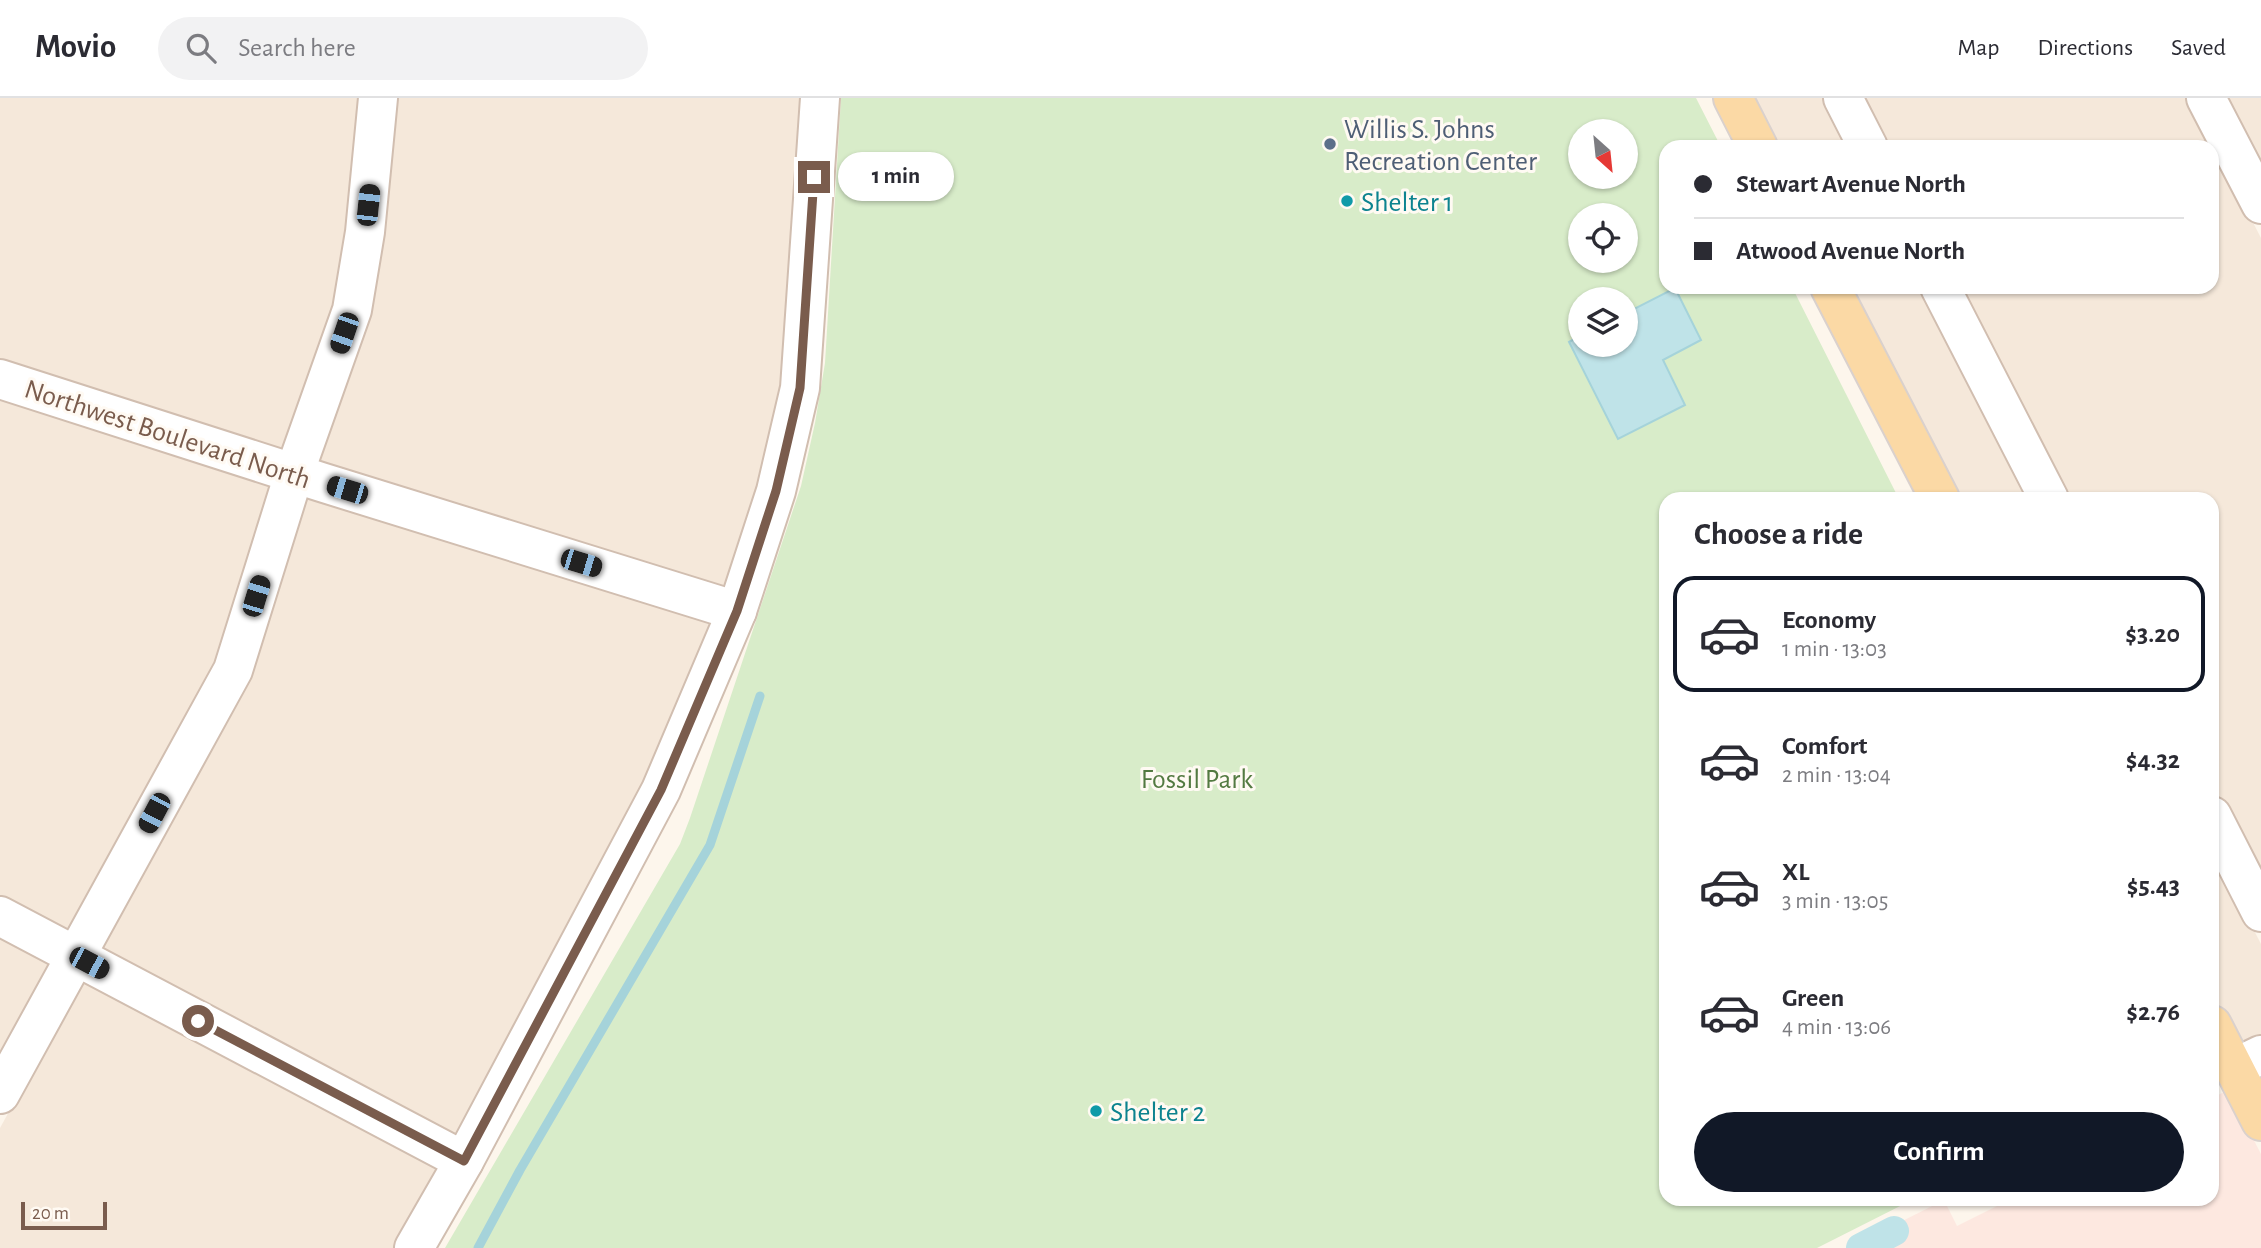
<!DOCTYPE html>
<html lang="en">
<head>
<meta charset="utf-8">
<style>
	:root { --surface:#fff; --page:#f2f2f3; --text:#2b2b33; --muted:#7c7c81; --line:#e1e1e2; --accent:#111827 }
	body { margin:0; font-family:"Alegreya Sans",sans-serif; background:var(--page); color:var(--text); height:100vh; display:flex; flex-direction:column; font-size:26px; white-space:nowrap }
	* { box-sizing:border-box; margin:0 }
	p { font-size:23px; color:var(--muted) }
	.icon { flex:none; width:38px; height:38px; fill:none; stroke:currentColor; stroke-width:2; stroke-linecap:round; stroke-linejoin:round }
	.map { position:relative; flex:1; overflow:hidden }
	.details { position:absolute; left:1659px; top:394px; width:560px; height:714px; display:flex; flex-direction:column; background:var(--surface); border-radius:21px; box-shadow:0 2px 5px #0004 }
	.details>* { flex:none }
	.top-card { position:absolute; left:1659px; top:42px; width:560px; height:154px; border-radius:21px; box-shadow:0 2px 5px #0004; display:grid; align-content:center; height:154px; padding:0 35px; background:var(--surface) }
	.needle { width:46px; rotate:153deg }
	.fabs { position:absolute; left:1568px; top:21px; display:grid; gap:14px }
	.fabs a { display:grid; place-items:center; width:70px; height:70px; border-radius:50%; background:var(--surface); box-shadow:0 2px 5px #0004; font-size:35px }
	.scale { position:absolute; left:21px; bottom:18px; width:86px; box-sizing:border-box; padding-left:7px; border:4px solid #7a5c4d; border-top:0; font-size:19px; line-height:24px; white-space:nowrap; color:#7a5c4d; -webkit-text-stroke:5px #fffaf3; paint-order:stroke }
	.end { position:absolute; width:32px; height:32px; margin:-16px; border:9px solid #7a5c4d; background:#fff; box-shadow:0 0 0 4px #fff }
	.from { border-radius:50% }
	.bubble { position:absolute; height:49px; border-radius:24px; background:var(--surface); box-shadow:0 2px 5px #0004; font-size:23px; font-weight:700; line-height:49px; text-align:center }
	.car { position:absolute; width:21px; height:42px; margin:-21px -10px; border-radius:9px; box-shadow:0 0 5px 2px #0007; background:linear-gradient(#222 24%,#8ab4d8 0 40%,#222 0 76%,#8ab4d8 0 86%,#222 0) }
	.top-card b { display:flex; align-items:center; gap:24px; height:66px; font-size:26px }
	.top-card b+b { border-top:2px solid var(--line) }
	.top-card i { width:18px; height:18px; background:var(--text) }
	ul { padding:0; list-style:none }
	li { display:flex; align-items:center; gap:21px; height:116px; margin:0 14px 10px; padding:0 21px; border:4px solid transparent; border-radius:21px }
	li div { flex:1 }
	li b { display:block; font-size:26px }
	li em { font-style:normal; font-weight:700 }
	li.active { border-color:var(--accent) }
	li>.icon { width:63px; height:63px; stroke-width:1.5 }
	h2 { padding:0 35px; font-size:32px; line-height:84px }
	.primary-button { display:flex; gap:14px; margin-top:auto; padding:14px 35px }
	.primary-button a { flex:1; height:80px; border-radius:42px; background:var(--accent); color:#fff; font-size:28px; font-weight:700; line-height:80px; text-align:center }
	header { display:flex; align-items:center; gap:42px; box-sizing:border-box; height:98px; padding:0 35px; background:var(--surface); border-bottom:2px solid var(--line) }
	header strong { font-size:33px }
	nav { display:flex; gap:38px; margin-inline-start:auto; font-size:24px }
	.search { width:490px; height:63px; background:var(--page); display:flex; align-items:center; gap:18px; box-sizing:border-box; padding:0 24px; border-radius:38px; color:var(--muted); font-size:26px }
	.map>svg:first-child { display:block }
	.residential { fill:#f5e8da }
	.commercial { fill:#fde8e0 }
	.green { fill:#d8ecc9; fill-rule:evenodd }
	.water { fill:#bfe3e8; stroke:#a5d3da; stroke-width:2 }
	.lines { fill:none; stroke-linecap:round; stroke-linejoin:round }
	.stream { stroke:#a5d3da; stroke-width:9 }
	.canal { stroke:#bfe3e8; stroke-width:30 }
	.minor-casing { stroke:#d1beb0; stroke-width:42 }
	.major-casing { stroke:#dad1cd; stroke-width:42 }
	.minor { stroke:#fff; stroke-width:38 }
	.major { stroke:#fbd9a5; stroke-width:38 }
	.route { stroke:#7a5c4d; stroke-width:9 }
	.service-dot { fill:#5c6f8a; stroke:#fffaf3; stroke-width:2.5 }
	.culture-dot { fill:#0f9aa8; stroke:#fffaf3; stroke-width:2.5 }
	.labels { text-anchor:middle; stroke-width:6; stroke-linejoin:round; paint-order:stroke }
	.service-label { font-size:28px; fill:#4e5e75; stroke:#fffaf3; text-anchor:start }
	.culture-label { font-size:28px; fill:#0d838f; stroke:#fffaf3; text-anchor:start }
	.street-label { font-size:28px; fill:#7a5c4d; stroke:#fffaf3 }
	.park-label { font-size:28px; fill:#537a41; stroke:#fffaf3 }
</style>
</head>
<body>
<header>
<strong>Movio</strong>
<div class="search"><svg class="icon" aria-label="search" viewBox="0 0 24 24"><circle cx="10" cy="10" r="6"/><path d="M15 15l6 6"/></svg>Search here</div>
<nav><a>Map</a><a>Directions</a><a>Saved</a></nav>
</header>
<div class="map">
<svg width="2261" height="1150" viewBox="0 0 2261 1150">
	<rect width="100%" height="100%" fill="#fdf6ec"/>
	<g class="residential">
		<polygon points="0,0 362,0 337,206 285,356 0,264"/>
		<polygon points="393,0 804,0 785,286 761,387 727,493 315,365"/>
		<polygon points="1750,0 1826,0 1851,49 1775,49"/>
		<polygon points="1860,0 2189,0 2261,140 2261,781 2212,686 2212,401 2066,401 1957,189 2212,189 2212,49 1885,49"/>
		<polygon points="2223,0 2261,0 2261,74"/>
		<polygon points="1847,189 1923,189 2032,401 1957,401"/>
		<polygon points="0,298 275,386 219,564 69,837 0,800"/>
		<polygon points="305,396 716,523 647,683 457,1041 98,852"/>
		<polygon points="2212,751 2261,846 2261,939 2240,949 2212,895"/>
		<polygon points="0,836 54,865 0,963"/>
		<polygon points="83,879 442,1069 396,1150 0,1150 0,1030"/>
	</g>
	<polygon class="commercial" points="2228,992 2261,1056 2261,1150 1849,1150 1944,1102 1957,1128 2011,1101 2212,1101 2212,1000"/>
	<path class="green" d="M841,0H1696L1721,49H1666V189H1792L1899,401H1666V1101H1914L1817,1150H445L680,746L690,720L801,388L815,325L825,265ZM1580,33H1626V79H1580ZM1580,117H1626V163H1580ZM1580,201H1626V247H1580Z"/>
	<polygon class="water" points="1675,190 1701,242 1663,262 1685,307 1618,341 1569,244 1580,238 1580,247 1626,247 1626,215"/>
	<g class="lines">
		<polyline class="stream" points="478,1150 520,1072 710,747 760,598"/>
		<polyline class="canal" points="1861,1150 1894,1133"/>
		<g class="minor-casing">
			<g id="minor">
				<polyline points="1843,0 1868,49"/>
				<polyline points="2206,0 2261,106"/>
				<polyline points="1940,189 2049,401"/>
				<polyline points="0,281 321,384 737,513"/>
				<polyline points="2212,718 2261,814"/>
				<polyline points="0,818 464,1063"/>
				<polyline points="2234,970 2261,957"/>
				<polyline points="0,996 233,572 294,376 352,212 365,134 378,0"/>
				<polyline points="414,1150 464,1063 661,692 737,513 776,393 800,290 820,0"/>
			</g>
		</g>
		<g class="major-casing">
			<g id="major">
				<polyline points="1733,0 1758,49"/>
				<polyline points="1830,189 1940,401"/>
				<polyline points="2212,927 2261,1023"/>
			</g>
		</g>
		<use href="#minor" class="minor"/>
		<use href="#major" class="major"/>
	</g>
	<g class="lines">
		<polyline class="route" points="198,923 464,1063 661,692 737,513 776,393 800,290 814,79"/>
	</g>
	<circle class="service-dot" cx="1330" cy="46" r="7"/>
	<g class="culture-dot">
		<circle cx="1347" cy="103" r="7"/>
		<circle cx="1096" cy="1013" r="7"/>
	</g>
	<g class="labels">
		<g class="service-label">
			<text x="1344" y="40">Willis S. Johns<tspan x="1344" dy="32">Recreation Center</tspan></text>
		</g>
		<g class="culture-label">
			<text x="1361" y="113">Shelter 1</text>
			<text x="1110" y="1023">Shelter 2</text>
		</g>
		<g class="street-label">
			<text transform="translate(168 335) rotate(18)" y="10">Northwest Boulevard North</text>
		</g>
		<g class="park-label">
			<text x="1197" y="690">Fossil Park</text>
		</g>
	</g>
</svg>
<div class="fabs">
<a><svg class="needle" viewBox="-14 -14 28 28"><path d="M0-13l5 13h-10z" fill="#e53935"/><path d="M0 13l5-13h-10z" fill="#7c7c81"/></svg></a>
<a><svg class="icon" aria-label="locate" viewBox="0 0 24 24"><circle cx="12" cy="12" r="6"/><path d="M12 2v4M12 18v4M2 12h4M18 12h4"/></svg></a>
<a><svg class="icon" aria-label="layers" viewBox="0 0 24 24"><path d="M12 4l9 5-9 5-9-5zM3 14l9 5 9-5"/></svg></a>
</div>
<div class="scale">20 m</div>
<i class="end from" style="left:198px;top:923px"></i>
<i class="end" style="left:814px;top:79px"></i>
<div class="bubble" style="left:838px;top:54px;width:116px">1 min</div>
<i class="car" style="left:368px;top:107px;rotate:6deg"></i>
<i class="car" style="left:344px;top:235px;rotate:199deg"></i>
<i class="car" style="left:347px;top:392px;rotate:287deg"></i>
<i class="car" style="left:581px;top:465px;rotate:107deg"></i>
<i class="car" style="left:256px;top:498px;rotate:17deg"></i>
<i class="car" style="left:154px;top:715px;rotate:208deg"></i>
<i class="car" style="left:89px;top:865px;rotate:118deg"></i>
<div class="top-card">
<b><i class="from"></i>Stewart Avenue North</b>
<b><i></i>Atwood Avenue North</b>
</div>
<section class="details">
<h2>Choose a ride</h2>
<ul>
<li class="active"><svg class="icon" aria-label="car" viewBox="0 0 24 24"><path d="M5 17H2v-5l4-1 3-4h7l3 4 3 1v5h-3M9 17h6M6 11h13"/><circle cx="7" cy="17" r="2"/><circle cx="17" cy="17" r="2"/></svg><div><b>Economy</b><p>1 min · 13:03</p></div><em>$3.20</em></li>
<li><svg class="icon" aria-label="car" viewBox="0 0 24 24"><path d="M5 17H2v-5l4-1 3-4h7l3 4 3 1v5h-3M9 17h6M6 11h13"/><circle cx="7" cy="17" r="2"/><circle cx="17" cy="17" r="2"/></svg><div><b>Comfort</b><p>2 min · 13:04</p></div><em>$4.32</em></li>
<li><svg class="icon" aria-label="car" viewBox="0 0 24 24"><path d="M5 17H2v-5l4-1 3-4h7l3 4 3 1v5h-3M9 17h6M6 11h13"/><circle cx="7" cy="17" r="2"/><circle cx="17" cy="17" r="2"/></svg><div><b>XL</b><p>3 min · 13:05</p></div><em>$5.43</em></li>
<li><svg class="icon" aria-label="car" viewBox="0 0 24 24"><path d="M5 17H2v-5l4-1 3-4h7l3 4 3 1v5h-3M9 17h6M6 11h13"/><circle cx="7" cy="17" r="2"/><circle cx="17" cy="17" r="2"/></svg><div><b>Green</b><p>4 min · 13:06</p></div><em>$2.76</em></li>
</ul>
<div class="primary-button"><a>Confirm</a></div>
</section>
</div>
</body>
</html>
